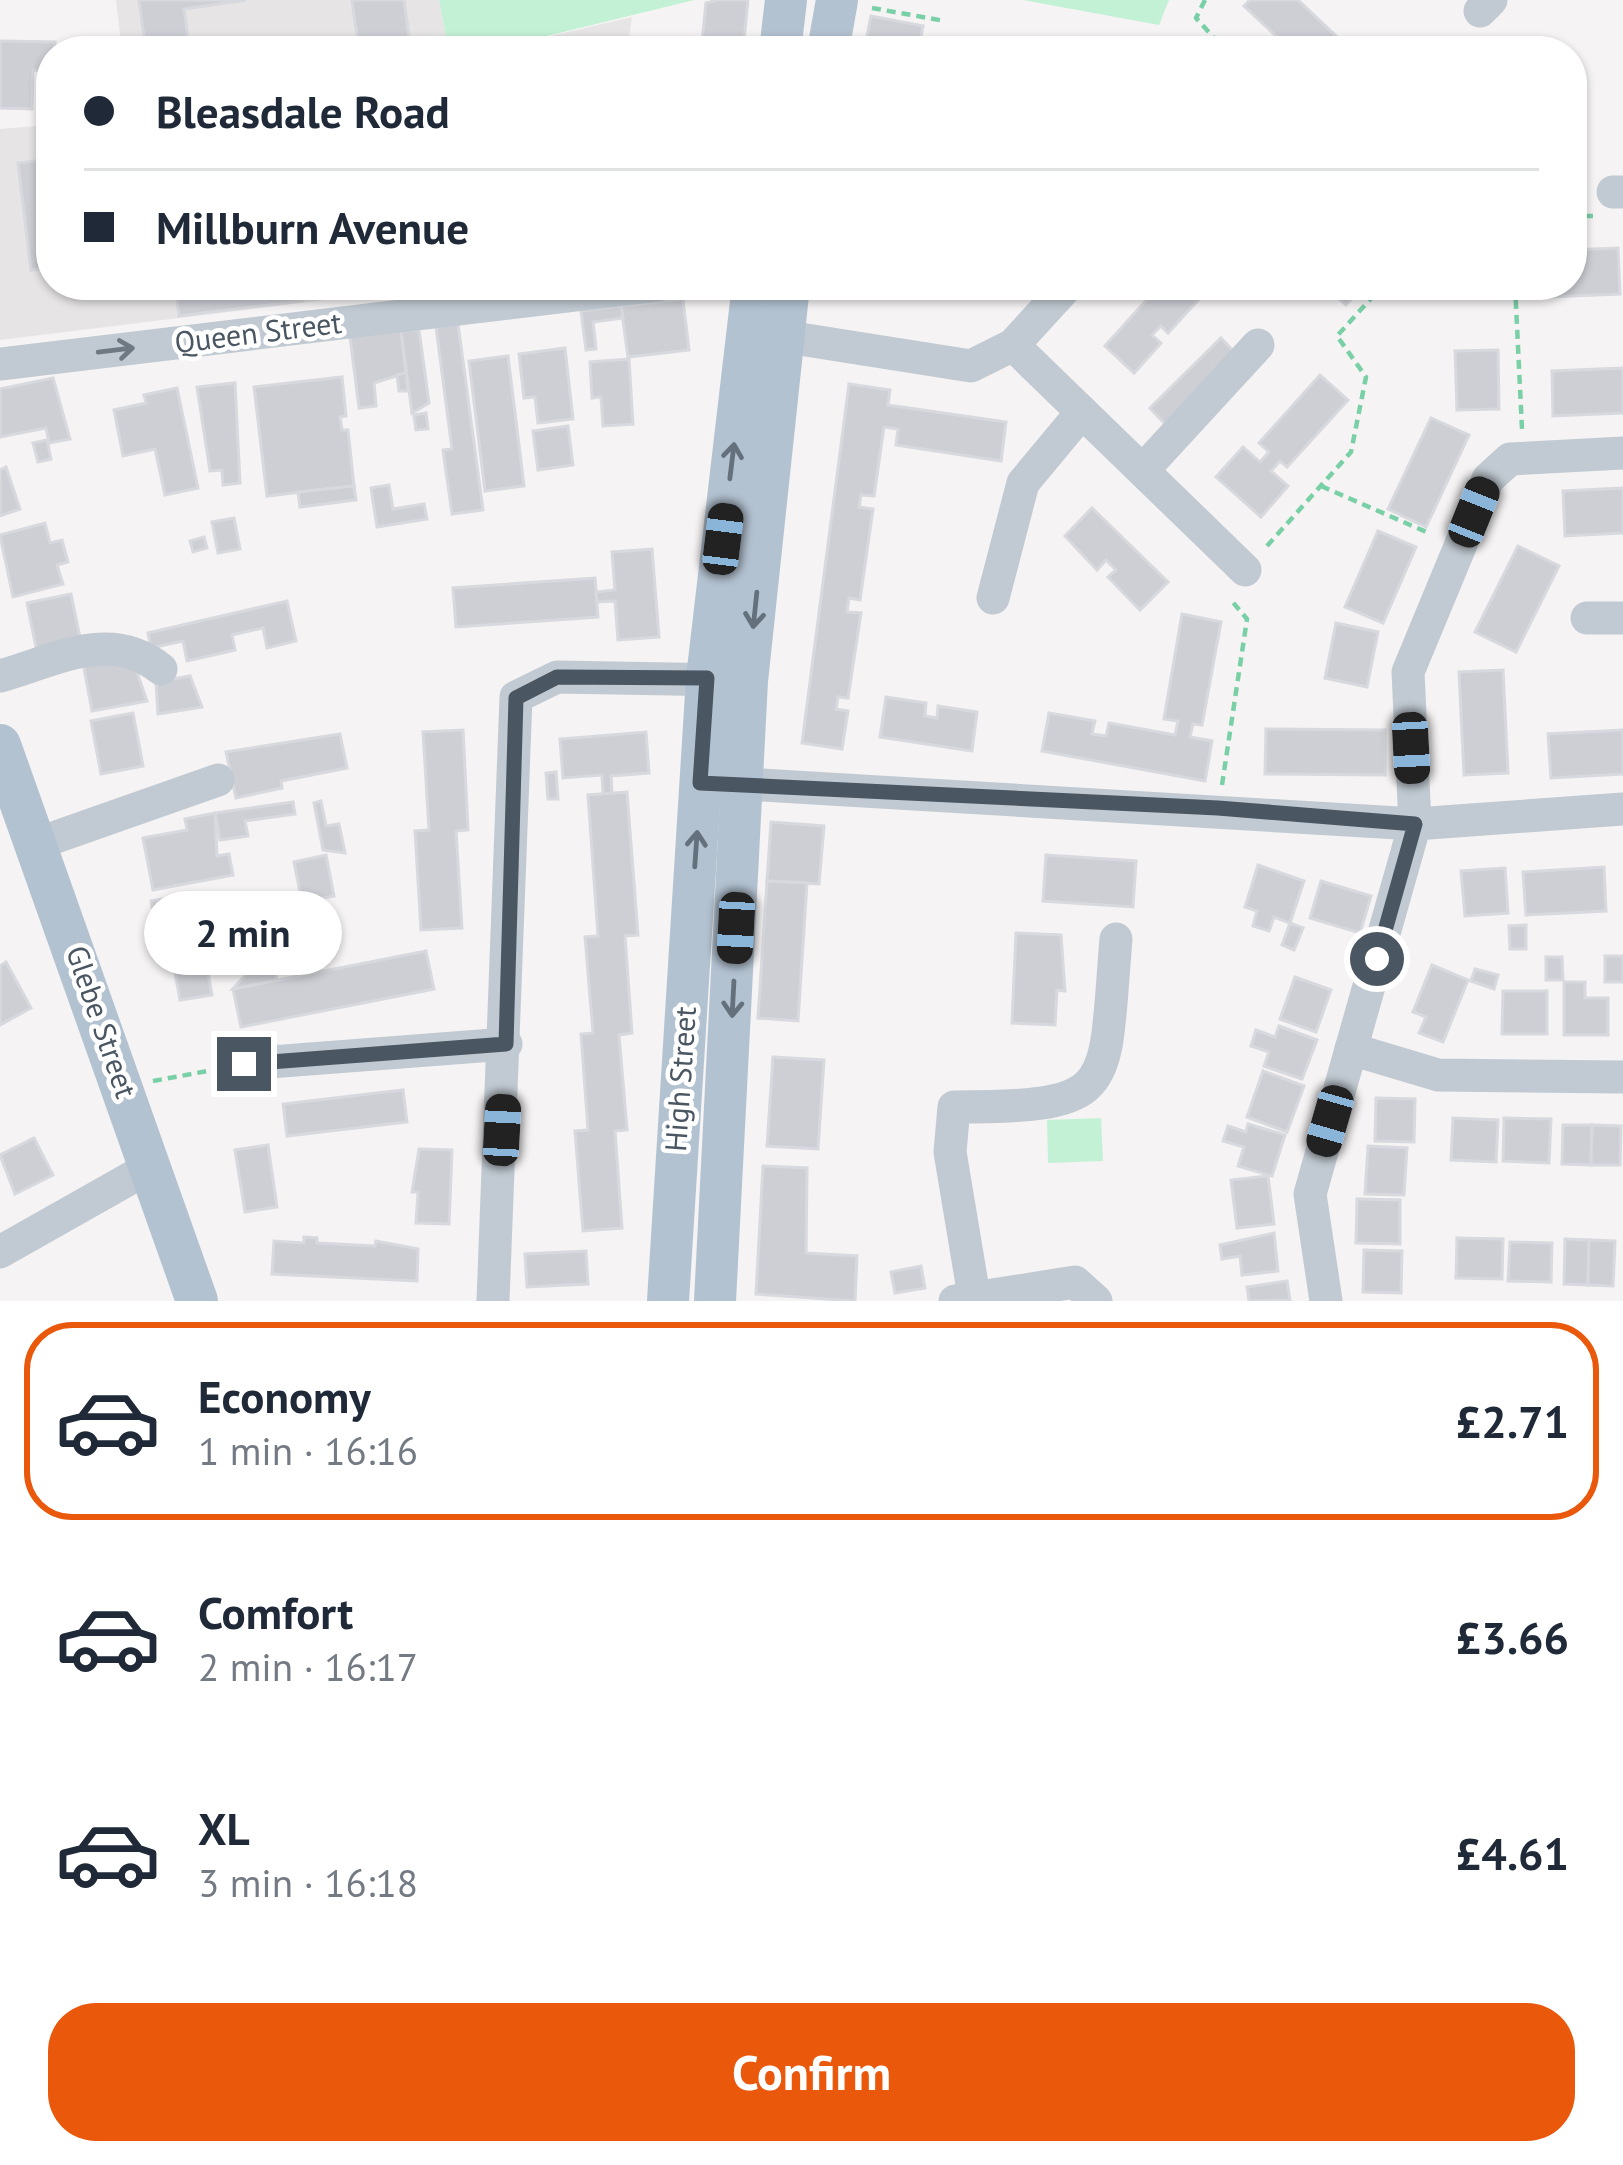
<!DOCTYPE html>
<html lang="en">
<head>
<meta charset="utf-8">
<style>
	:root { --surface:#fff; --page:#f2f2f3; --text:#1f2937; --muted:#747a83; --line:#e0e1e3; --accent:#ea580c }
	body { margin:0; font-family:"PT Sans",sans-serif; background:var(--page); color:var(--text); height:100vh; display:flex; flex-direction:column; font-size:45px; white-space:nowrap }
	* { box-sizing:border-box; margin:0 }
	p { font-size:39px; color:var(--muted) }
	.icon { flex:none; width:66px; height:66px; fill:none; stroke:currentColor; stroke-width:2; stroke-linecap:round; stroke-linejoin:round }
	.map { position:relative; height:1301px; overflow:hidden }
	.sheet { display:flex; flex-direction:column; background:var(--surface); flex:1 }
	.sheet>* { flex:none }
	.guide { position:absolute; left:36px; top:36px; width:1551px; height:264px; border-radius:48px; box-shadow:0 3px 9px #0004; display:grid; align-content:center; height:264px; padding:0 48px; background:var(--surface) }
	.end { position:absolute; width:54px; height:54px; margin:-27px; border:15px solid #4a5661; background:#fff; box-shadow:0 0 0 6px #fff }
	.from { border-radius:50% }
	.bubble { position:absolute; height:84px; border-radius:42px; background:var(--surface); box-shadow:0 3px 9px #0004; font-size:39px; font-weight:600; line-height:84px; text-align:center }
	.car { position:absolute; width:36px; height:72px; margin:-36px -18px; border-radius:15px; box-shadow:0 0 9px 3px #0007; background:linear-gradient(#222 24%,#8ab4d8 0 40%,#222 0 76%,#8ab4d8 0 86%,#222 0) }
	.guide b { display:flex; align-items:center; gap:42px; height:114px; font-size:45px }
	.guide b+b { border-top:3px solid var(--line) }
	.guide i { width:30px; height:30px; background:var(--text) }
	ul { padding:21px 0 0; list-style:none }
	li { display:flex; align-items:center; gap:36px; height:198px; margin:0 24px 18px; padding:0 24px; border:6px solid transparent; border-radius:48px }
	li div { flex:1 }
	li b { display:block; font-size:45px }
	li em { font-style:normal; font-weight:600 }
	li.selected { border-color:var(--accent) }
	li>.icon { width:108px; height:108px; stroke-width:1.5 }
	.cta { display:flex; gap:24px; margin-top:auto; padding:24px 48px }
	.cta a { flex:1; height:138px; border-radius:48px; background:var(--accent); color:#fff; font-size:48px; font-weight:600; line-height:138px; text-align:center }
	.map>svg:first-child { display:block }
	.education { fill:#e6e4e5 }
	.green { fill:#c3f1d5 }
	.building { fill:#cdcfd5; stroke:#d7d9de; stroke-width:3 }
	.lines { fill:none; stroke-linecap:round; stroke-linejoin:round }
	.path { stroke:#7ad0a6; stroke-width:4.5; stroke-dasharray:9 6; stroke-linecap:butt }
	.minor { stroke:#c1cad2; stroke-width:33 }
	.major { stroke:#b3c2d1; stroke-width:42 }
	.oneway { stroke:#6e7983 }
	.oneway2 { stroke:#64717d }
	.route { stroke:#4a5661; stroke-width:15 }
	.labels { text-anchor:middle; stroke-width:9; stroke-linejoin:round; paint-order:stroke }
	.street-label { font-size:30px; fill:#4a5661; stroke:#fff }
</style>
</head>
<body>
<div class="map">
<svg width="1623" height="1301" viewBox="0 0 1623 1301">
	<rect width="100%" height="100%" fill="#f5f3f3"/>
	<g class="education">
		<polygon points="116,0 439,0 449,51 122,51"/>
		<polygon points="632,17 627,51 486,51"/>
		<polygon points="51,125 51,285 447,285 0,340 0,129"/>
	</g>
	<g class="green">
		<polygon points="439,0 694,0 486,51 449,51"/>
		<polygon points="1023,0 1169,0 1159,25"/>
		<polygon points="1101,1118 1103,1161 1048,1163 1047,1120"/>
	</g>
	<g class="building">
		<polygon points="139,0 246,0 184,9 190,51 146,51"/>
		<polygon points="352,0 404,0 411,51 359,51"/>
		<polygon points="718,0 748,0 743,51 701,51 706,3"/>
		<polygon points="1250,0 1298,0 1352,51 1292,51 1244,6"/>
		<polygon points="871,16 923,26 918,51 864,51"/>
		<polygon points="0,41 55,42 51,71 33,70 32,109 0,108"/>
		<polygon points="51,159 51,268 31,270 18,163"/>
		<polygon points="1618,248 1620,294 1547,297 1546,285 1572,285 1572,250"/>
		<polygon points="175,285 300,285 302,301 179,316"/>
		<polygon points="1160,285 1212,285 1168,333 1161,326 1152,335 1161,343 1134,373 1105,346"/>
		<polygon points="1324,285 1364,285 1346,305"/>
		<polygon points="683,299 689,350 628,357 621,306"/>
		<polygon points="621,306 623,318 593,322 596,349 586,350 581,311"/>
		<polygon points="458,324 483,510 452,514 443,450 452,449 436,327"/>
		<polygon points="419,330 429,403 412,413 401,331"/>
		<polygon points="401,331 406,373 374,383 376,406 359,408 350,337"/>
		<polygon points="1221,338 1238,356 1167,426 1150,408"/>
		<polygon points="565,348 573,419 538,423 535,397 524,398 519,354"/>
		<polygon points="1498,350 1499,409 1457,410 1455,351"/>
		<polygon points="508,356 524,486 485,491 469,361"/>
		<polygon points="629,359 633,424 603,426 601,397 592,398 590,362"/>
		<polygon points="1623,368 1623,413 1553,416 1552,371"/>
		<polygon points="406,373 408,391 399,391 397,375"/>
		<polygon points="1320,375 1348,400 1287,467 1280,461 1271,471 1288,486 1261,517 1216,477 1243,447 1260,462 1269,452 1259,443"/>
		<polygon points="342,377 346,416 340,417 342,430 348,430 354,486 267,496 254,387"/>
		<polygon points="53,378 70,439 49,443 46,428 0,437 0,389"/>
		<polygon points="235,383 240,483 223,485 222,470 210,471 197,387"/>
		<polygon points="849,384 890,390 888,405 1006,422 1001,461 896,445 898,429 884,427 874,496 861,495 859,507 873,509 860,600 849,598 847,612 861,613 848,698 838,697 836,709 848,711 842,749 802,743"/>
		<polygon points="177,388 198,488 165,495 155,449 123,456 114,410 146,403 144,395"/>
		<polygon points="426,413 428,429 416,430 414,415"/>
		<polygon points="1431,418 1469,435 1426,527 1388,509"/>
		<polygon points="568,426 573,465 538,470 533,431"/>
		<polygon points="47,440 51,459 38,462 33,443"/>
		<polygon points="6,467 20,509 0,516 0,470"/>
		<polygon points="389,485 393,509 424,504 427,519 377,527 371,488"/>
		<polygon points="354,486 356,500 300,507 298,492"/>
		<polygon points="1623,488 1623,533 1565,536 1563,491"/>
		<polygon points="1092,508 1168,582 1140,610 1108,577 1116,570 1106,560 1097,570 1065,536"/>
		<polygon points="234,518 240,549 218,553 212,522"/>
		<polygon points="45,523 50,543 62,540 68,562 57,565 63,584 13,597 0,535"/>
		<polygon points="1378,531 1416,547 1383,623 1345,607"/>
		<polygon points="204,537 207,548 193,552 190,541"/>
		<polygon points="1518,546 1559,566 1516,652 1475,632"/>
		<polygon points="652,549 659,637 618,640 615,601 597,602 596,592 615,590 612,552"/>
		<polygon points="595,578 598,617 456,627 453,588"/>
		<polygon points="71,594 81,642 37,652 27,603"/>
		<polygon points="287,601 296,641 267,648 263,628 232,635 235,650 187,661 183,641 151,648 148,633"/>
		<polygon points="1182,614 1221,622 1202,725 1193,724 1190,737 1212,741 1205,781 1042,751 1049,713 1095,721 1092,734 1106,736 1109,723 1175,735 1178,721 1164,719"/>
		<polygon points="1336,623 1378,632 1367,687 1325,678"/>
		<polygon points="132,658 147,701 92,711 83,663"/>
		<polygon points="1503,670 1508,773 1464,775 1459,672"/>
		<polygon points="190,676 202,707 158,714 156,682"/>
		<polygon points="886,697 926,703 925,716 937,718 938,706 977,712 972,751 880,737"/>
		<polygon points="133,713 143,766 101,774 91,721"/>
		<polygon points="1266,729 1385,730 1385,775 1265,774"/>
		<polygon points="463,730 468,830 456,831 462,928 421,930 415,831 429,830 423,732"/>
		<polygon points="1623,730 1623,774 1551,778 1548,734"/>
		<polygon points="646,732 649,773 611,776 612,793 603,794 602,775 563,778 560,739"/>
		<polygon points="340,734 347,768 281,781 282,788 236,798 226,752"/>
		<polygon points="556,772 558,799 548,799 546,773"/>
		<polygon points="627,792 638,935 625,936 632,1033 619,1035 627,1130 615,1131 622,1228 583,1231 575,1131 588,1130 581,1034 593,1033 585,937 598,936 588,795"/>
		<polygon points="321,801 326,826 339,824 345,853 323,850 314,803"/>
		<polygon points="293,802 295,814 245,821 248,836 220,840 215,813"/>
		<polygon points="215,813 217,856 229,854 233,875 153,890 143,838 187,830 185,819"/>
		<polygon points="771,822 824,826 819,884 767,881"/>
		<polygon points="326,855 334,896 302,902 294,862"/>
		<polygon points="1046,855 1136,861 1133,907 1043,901"/>
		<polygon points="1258,865 1304,881 1290,923 1274,917 1269,931 1253,926 1257,911 1245,907"/>
		<polygon points="1604,867 1606,911 1526,915 1523,872"/>
		<polygon points="1505,868 1508,913 1465,916 1461,871"/>
		<polygon points="767,881 807,883 798,1021 758,1018"/>
		<polygon points="1321,881 1371,896 1360,933 1310,918"/>
		<polygon points="197,893 203,926 157,934 151,901"/>
		<polygon points="1290,923 1303,928 1294,950 1282,945"/>
		<polygon points="1526,925 1526,949 1510,949 1509,926"/>
		<polygon points="1016,933 1061,935 1065,991 1057,990 1055,1025 1012,1023"/>
		<polygon points="201,934 212,995 180,1000 169,939"/>
		<polygon points="426,951 434,989 241,1027 233,989"/>
		<rect x="1605" y="956" width="18" height="26"/>
		<polygon points="1546,957 1562,957 1563,980 1546,980"/>
		<polygon points="273,960 277,980 233,989 255,964"/>
		<polygon points="6,962 31,1008 0,1025 0,966"/>
		<polygon points="1432,965 1468,980 1443,1042 1419,1033 1426,1017 1413,1012"/>
		<polygon points="1475,969 1498,975 1494,989 1471,981"/>
		<polygon points="1295,977 1331,990 1316,1032 1280,1019"/>
		<polygon points="1564,982 1585,982 1585,998 1608,998 1608,1035 1564,1035"/>
		<polygon points="1503,991 1547,991 1547,1034 1502,1034"/>
		<polygon points="1279,1026 1317,1040 1302,1079 1264,1066 1269,1052 1251,1046 1256,1030 1275,1037"/>
		<polygon points="773,1057 824,1060 818,1149 767,1146"/>
		<polygon points="1263,1071 1304,1086 1287,1132 1247,1117"/>
		<polygon points="403,1090 407,1122 287,1136 283,1104"/>
		<polygon points="1376,1098 1415,1099 1414,1142 1375,1141"/>
		<polygon points="1453,1118 1498,1120 1496,1162 1451,1160"/>
		<polygon points="1504,1118 1551,1119 1549,1163 1503,1161"/>
		<polygon points="1248,1124 1285,1135 1272,1176 1238,1166 1244,1147 1223,1141 1228,1126 1246,1132"/>
		<polygon points="1563,1125 1592,1125 1591,1165 1562,1164"/>
		<polygon points="1592,1125 1621,1126 1620,1165 1591,1165"/>
		<polygon points="34,1138 53,1175 15,1194 0,1155"/>
		<polygon points="268,1145 277,1207 245,1212 235,1150"/>
		<polygon points="1368,1146 1407,1148 1404,1195 1365,1194"/>
		<polygon points="419,1149 452,1150 449,1224 416,1223 418,1192 412,1192"/>
		<polygon points="763,1166 807,1168 806,1253 857,1256 855,1301 756,1294"/>
		<polygon points="1268,1176 1274,1224 1237,1228 1231,1180"/>
		<polygon points="1357,1199 1400,1200 1400,1244 1356,1243"/>
		<polygon points="1274,1233 1278,1271 1242,1275 1240,1256 1222,1259 1220,1245"/>
		<polygon points="304,1237 317,1238 317,1243 375,1246 376,1241 418,1249 417,1281 272,1274 274,1241 304,1243"/>
		<polygon points="1457,1238 1503,1239 1502,1279 1456,1278"/>
		<polygon points="1565,1239 1589,1240 1588,1285 1564,1284"/>
		<polygon points="1589,1240 1615,1241 1613,1286 1588,1285"/>
		<polygon points="1510,1242 1552,1243 1551,1282 1508,1281"/>
		<polygon points="1364,1250 1402,1251 1401,1293 1363,1292"/>
		<polygon points="586,1251 588,1284 527,1287 525,1254"/>
		<polygon points="921,1266 925,1288 895,1293 891,1272"/>
		<polygon points="1287,1281 1290,1300 1249,1301 1247,1287"/>
	</g>
	<g class="lines">
		<g class="path">
			<polyline points="1205,0 1196,18 1226,51"/>
			<polyline points="872,8 945,21"/>
			<polyline points="1572,216 1593,216"/>
			<polyline points="1515,285 1522,429"/>
			<polyline points="1321,486 1431,534"/>
			<polyline points="1267,546 1351,452 1366,377 1337,336 1383,285"/>
			<polyline points="1222,785 1247,619 1231,600"/>
			<polyline points="153,1081 213,1070"/>
		</g>
		<g class="minor">
			<polyline points="1480,11 1491,0"/>
			<polyline points="1613,192 1623,192"/>
			<polyline points="762,333 971,366 1013,345 1068,285"/>
			<polyline points="1013,345 1245,570"/>
			<polyline points="0,364 658,285"/>
			<polyline points="1143,470 1258,345"/>
			<polyline points="993,598 1023,483 1082,412"/>
			<polyline points="1587,618 1623,618"/>
			<path d="M0,676C57,660 110,628 161,669"/>
			<polyline points="744,784 1415,824 1623,809"/>
			<polyline points="39,843 218,780"/>
			<polyline points="1351,1049 1438,1075 1623,1077"/>
			<polyline points="244,1064 506,1044"/>
			<polyline points="0,1252 152,1166"/>
			<path d="M974,1296L950,1152L954,1107C1120,1107 1103,1091 1116,939"/>
			<polyline points="493,1301 516,697 557,677 728,680"/>
			<polyline points="955,1301 1075,1282 1096,1301"/>
			<polyline points="1326,1301 1310,1194 1415,824 1408,672 1488,479 1510,459 1623,453"/>
		</g>
		<g class="major">
			<polyline points="780,51 786,0"/>
			<polyline points="828,51 837,0"/>
			<polyline points="0,745 197,1301"/>
			<polyline points="668,1301 707,678 753,285"/>
			<polyline points="715,1301 747,681 789,285"/>
		</g>
	</g>
	<defs><path id="oneway-shaft" d="M-6 0H5M1.5-3L5.5 0L1.5 3" fill="none" stroke-width="1.6" stroke-linecap="round" stroke-linejoin="round" transform="scale(3)"/></defs>
	<use class="oneway" href="#oneway-shaft" transform="translate(116 350) rotate(-7)"/>
	<g class="oneway2">
		<use href="#oneway-shaft" transform="translate(732 461) rotate(-83)"/>
		<use href="#oneway-shaft" transform="translate(755 610) rotate(96)"/>
		<use href="#oneway-shaft" transform="translate(696 849) rotate(-86)"/>
		<use href="#oneway-shaft" transform="translate(733 999) rotate(93)"/>
	</g>
	<g class="lines">
		<polyline class="route" points="244,1064 506,1044 516,698 557,677 707,678 700,783 1218,808 1415,824 1377,959"/>
	</g>
	<g class="labels">
		<g class="street-label">
			<text transform="translate(258 333) rotate(-7)" y="10">Queen Street</text>
			<text transform="translate(101 1022) rotate(71)" y="10">Glebe Street</text>
			<text transform="translate(681 1079) rotate(-86)" y="10">High Street</text>
		</g>
	</g>
</svg>
<i class="end from" style="left:1377px;top:959px"></i>
<i class="end" style="left:244px;top:1064px"></i>
<div class="bubble" style="left:144px;top:891px;width:198px">2 min</div>
<i class="car" style="left:1474px;top:512px;rotate:22deg"></i>
<i class="car" style="left:723px;top:539px;rotate:7deg"></i>
<i class="car" style="left:1411px;top:748px;rotate:177deg"></i>
<i class="car" style="left:736px;top:928px;rotate:183deg"></i>
<i class="car" style="left:1330px;top:1121px;rotate:196deg"></i>
<i class="car" style="left:502px;top:1130px;rotate:3deg"></i>
<div class="guide">
<b><i class="from"></i>Bleasdale Road</b>
<b><i></i>Millburn Avenue</b>
</div>
</div>
<section class="sheet">
<ul>
<li class="selected"><svg class="icon" aria-label="car" viewBox="0 0 24 24"><path d="M5 17H2v-5l4-1 3-4h7l3 4 3 1v5h-3M9 17h6M6 11h13"/><circle cx="7" cy="17" r="2"/><circle cx="17" cy="17" r="2"/></svg><div><b>Economy</b><p>1 min · 16:16</p></div><em>£2.71</em></li>
<li><svg class="icon" aria-label="car" viewBox="0 0 24 24"><path d="M5 17H2v-5l4-1 3-4h7l3 4 3 1v5h-3M9 17h6M6 11h13"/><circle cx="7" cy="17" r="2"/><circle cx="17" cy="17" r="2"/></svg><div><b>Comfort</b><p>2 min · 16:17</p></div><em>£3.66</em></li>
<li><svg class="icon" aria-label="car" viewBox="0 0 24 24"><path d="M5 17H2v-5l4-1 3-4h7l3 4 3 1v5h-3M9 17h6M6 11h13"/><circle cx="7" cy="17" r="2"/><circle cx="17" cy="17" r="2"/></svg><div><b>XL</b><p>3 min · 16:18</p></div><em>£4.61</em></li>
</ul>
<div class="cta"><a>Confirm</a></div>
</section>
</body>
</html>
